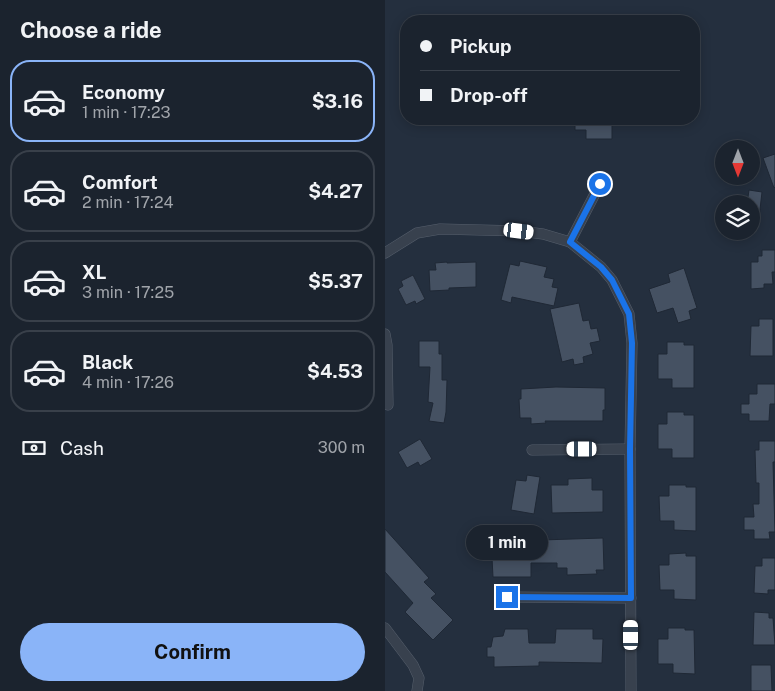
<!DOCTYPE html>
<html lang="en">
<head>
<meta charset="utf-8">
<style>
	:root { --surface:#1b232e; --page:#282f3a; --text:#f1f3f6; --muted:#a0a4aa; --line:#39404a; --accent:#8ab4f8 }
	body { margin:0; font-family:"Public Sans",sans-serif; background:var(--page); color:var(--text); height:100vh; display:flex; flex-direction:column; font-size:19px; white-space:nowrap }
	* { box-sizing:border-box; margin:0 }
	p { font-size:16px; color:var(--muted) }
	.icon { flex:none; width:28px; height:28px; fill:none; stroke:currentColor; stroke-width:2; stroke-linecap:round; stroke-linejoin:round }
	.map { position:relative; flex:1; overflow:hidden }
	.sheet { display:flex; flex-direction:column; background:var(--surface); width:385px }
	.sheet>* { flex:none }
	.guide { position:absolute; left:15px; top:15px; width:300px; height:110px; border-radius:20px; box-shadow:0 2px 12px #0003,0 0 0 1px var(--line); display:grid; align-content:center; height:110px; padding:0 20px; background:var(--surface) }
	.needle { width:32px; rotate:180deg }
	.fabs { position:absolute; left:330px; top:140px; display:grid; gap:10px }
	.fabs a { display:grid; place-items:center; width:45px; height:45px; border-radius:50%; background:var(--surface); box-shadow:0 2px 12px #0003,0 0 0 1px var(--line); font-size:25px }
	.end { position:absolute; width:22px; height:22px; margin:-11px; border:6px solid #1a73e8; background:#fff; box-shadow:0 0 0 2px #fff }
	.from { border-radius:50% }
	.bubble { position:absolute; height:35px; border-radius:18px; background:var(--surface); box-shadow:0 2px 12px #0003,0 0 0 1px var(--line); font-size:16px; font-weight:700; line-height:35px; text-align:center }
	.car { position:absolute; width:15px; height:30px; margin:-15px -8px; border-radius:6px; box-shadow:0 0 4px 1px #0007; background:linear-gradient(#fff 24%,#345 0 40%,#fff 0 76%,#345 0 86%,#fff 0) }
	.guide b { display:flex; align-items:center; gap:18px; height:48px; font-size:19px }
	.guide b+b { border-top:1px solid var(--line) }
	.guide i { width:12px; height:12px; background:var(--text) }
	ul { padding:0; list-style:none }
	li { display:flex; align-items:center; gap:15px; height:82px; margin:0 10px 8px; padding:0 10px; border:2px solid var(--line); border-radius:20px }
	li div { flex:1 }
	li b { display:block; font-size:19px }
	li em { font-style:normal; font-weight:700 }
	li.selected { border-color:var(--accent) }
	li>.icon { width:45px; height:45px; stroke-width:1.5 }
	h2 { padding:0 20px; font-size:22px; line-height:60px }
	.pay { display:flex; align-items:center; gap:12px; height:55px; padding:0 20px; font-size:19px }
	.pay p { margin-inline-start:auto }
	.cta { display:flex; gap:10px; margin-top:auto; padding:10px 20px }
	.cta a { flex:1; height:58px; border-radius:30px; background:var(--accent); color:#111; font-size:20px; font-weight:700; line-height:58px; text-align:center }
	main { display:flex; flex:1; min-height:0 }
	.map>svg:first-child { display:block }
	.building { fill:#455162; stroke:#1f2835 }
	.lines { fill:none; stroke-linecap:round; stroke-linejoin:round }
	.minor-casing { stroke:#565f6c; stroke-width:11 }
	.minor { stroke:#38414e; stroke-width:10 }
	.route { stroke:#1a73e8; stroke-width:6 }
</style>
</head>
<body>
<main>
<section class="sheet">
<h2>Choose a ride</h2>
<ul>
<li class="selected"><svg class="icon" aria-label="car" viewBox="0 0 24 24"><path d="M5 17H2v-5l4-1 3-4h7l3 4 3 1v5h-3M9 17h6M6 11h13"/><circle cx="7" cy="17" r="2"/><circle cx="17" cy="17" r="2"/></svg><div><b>Economy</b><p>1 min · 17:23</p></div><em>$3.16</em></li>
<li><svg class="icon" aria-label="car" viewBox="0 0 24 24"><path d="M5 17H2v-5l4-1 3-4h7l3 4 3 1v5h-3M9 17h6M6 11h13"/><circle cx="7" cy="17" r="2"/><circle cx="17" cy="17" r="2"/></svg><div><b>Comfort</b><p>2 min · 17:24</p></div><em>$4.27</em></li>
<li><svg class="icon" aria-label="car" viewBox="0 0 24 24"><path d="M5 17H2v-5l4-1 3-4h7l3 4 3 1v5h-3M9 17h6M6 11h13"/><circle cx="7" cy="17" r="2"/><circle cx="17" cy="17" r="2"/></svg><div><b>XL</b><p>3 min · 17:25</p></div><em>$5.37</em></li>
<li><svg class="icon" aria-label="car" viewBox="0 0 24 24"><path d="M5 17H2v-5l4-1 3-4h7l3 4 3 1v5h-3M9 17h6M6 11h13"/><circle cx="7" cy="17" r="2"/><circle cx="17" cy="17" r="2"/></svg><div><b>Black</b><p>4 min · 17:26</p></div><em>$4.53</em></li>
</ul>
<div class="pay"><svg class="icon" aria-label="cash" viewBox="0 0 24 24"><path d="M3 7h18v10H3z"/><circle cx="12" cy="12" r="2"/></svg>Cash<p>300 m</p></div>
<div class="cta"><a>Confirm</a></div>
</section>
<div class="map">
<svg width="390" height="691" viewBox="0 0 390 691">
	<rect width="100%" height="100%" fill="#242f3e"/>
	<g class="building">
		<polygon points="190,119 227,119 227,139 201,139 201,130 190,130"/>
		<polygon points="390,154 390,187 389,188 378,158"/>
		<polygon points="364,190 377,192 373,227 366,226 366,204 362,204"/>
		<polygon points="377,250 390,250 390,272 387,272 388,284 379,284 379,288 366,289 366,262 373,262 373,256 377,256"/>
		<polygon points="135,261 162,267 159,277 169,279 167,287 173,288 169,306 127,297 126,303 116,300 125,264 134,266"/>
		<polygon points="62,262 62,263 91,262 91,287 64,288 64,290 45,291 44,270 51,270 50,263"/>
		<polygon points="299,268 312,308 304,311 306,319 293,323 288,308 272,313 264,289 285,282 283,274"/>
		<polygon points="28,275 40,299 31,304 30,301 21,305 13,289 18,286 16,281"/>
		<polygon points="194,303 198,321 204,320 206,329 212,328 215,341 205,343 208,354 198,357 199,363 189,365 188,359 177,362 165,309"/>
		<polygon points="374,319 388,319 388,356 365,356 366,326 374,326"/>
		<polygon points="34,341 54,341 54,354 57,354 57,380 62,380 61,412 59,423 44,421 48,403 43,402 45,367 34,367"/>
		<polygon points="282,342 299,342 299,345 309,345 309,388 287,388 287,379 273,379 273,354 282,354"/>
		<polygon points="372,384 390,384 390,404 385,404 384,421 364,421 364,414 356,414 356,404 364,404 364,394 372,394"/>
		<polygon points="171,387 220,388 220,410 218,410 218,421 160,421 161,423 146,424 146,418 135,418 134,399 136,399 136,389"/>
		<polygon points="282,412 299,412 299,415 309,415 309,458 287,458 287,449 273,449 273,424 282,424"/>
		<polygon points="35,439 47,459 35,466 33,462 22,468 13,452"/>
		<polygon points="374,441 390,441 390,462 388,462 390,532 384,532 385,539 369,539 369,530 359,530 359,517 369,517 368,504 374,504 374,483 371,483 370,450 374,450"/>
		<polygon points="142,475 155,477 149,514 126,510 131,480 141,481"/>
		<polygon points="207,478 207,490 218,490 218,512 167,513 166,485 183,485 183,479"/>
		<polygon points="284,485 301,485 301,487 311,487 311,531 289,530 289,521 275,521 274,496 284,496"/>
		<polygon points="0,529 44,578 39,582 51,594 46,598 68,620 48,640 20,612 28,603 0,572"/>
		<polygon points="156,538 156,540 218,538 219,570 211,570 212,574 182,575 182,568 172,568 172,563 146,563 146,577 108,577 107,558 103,558 103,548 110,548 110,539"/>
		<polygon points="301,553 301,556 311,556 311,600 289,599 289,590 275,590 274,565 284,565 284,554"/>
		<polygon points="377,558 390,558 390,590 383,590 383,594 369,593 370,566 377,566"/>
		<polygon points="369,612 384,613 384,618 388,618 390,645 368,645"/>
		<polygon points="283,628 300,628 300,630 309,630 310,674 288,673 288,664 273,664 273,639 283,639"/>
		<polygon points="120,629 143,629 144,643 170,643 171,629 208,629 208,639 218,639 217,663 154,662 154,666 109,667 109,657 102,657 102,647 106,647 108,637 118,636"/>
		<polygon points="366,665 386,665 387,691 366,691"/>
	</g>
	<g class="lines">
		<g class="minor-casing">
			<g id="minor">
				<polyline points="185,242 215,184"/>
				<polyline points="0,253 32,233 55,229 134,231 158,234 185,242 216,267 227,280 244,314 247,343 245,449 246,691"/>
				<polyline points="0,334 2,345 3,405"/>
				<polyline points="147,450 245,449"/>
				<polyline points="122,597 246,598"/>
				<polyline points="0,628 28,665 34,678 32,691"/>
			</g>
		</g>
		<use href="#minor" class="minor"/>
	</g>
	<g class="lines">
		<polyline class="route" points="122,597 246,598 245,449 247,343 244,314 227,280 216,267 185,242 215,184"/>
	</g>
</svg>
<div class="fabs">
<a><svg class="needle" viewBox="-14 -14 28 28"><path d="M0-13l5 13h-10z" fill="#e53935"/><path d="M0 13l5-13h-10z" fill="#a0a4aa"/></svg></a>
<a><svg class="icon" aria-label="layers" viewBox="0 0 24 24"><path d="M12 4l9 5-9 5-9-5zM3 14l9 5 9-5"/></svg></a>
</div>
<i class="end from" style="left:215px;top:184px"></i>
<i class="end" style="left:122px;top:597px"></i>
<div class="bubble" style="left:81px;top:525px;width:82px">1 min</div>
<i class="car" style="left:134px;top:231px;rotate:97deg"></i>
<i class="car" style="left:197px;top:449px;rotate:270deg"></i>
<i class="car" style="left:246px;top:635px;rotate:0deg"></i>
<div class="guide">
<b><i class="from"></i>Pickup</b>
<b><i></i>Drop-off</b>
</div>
</div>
</main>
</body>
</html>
